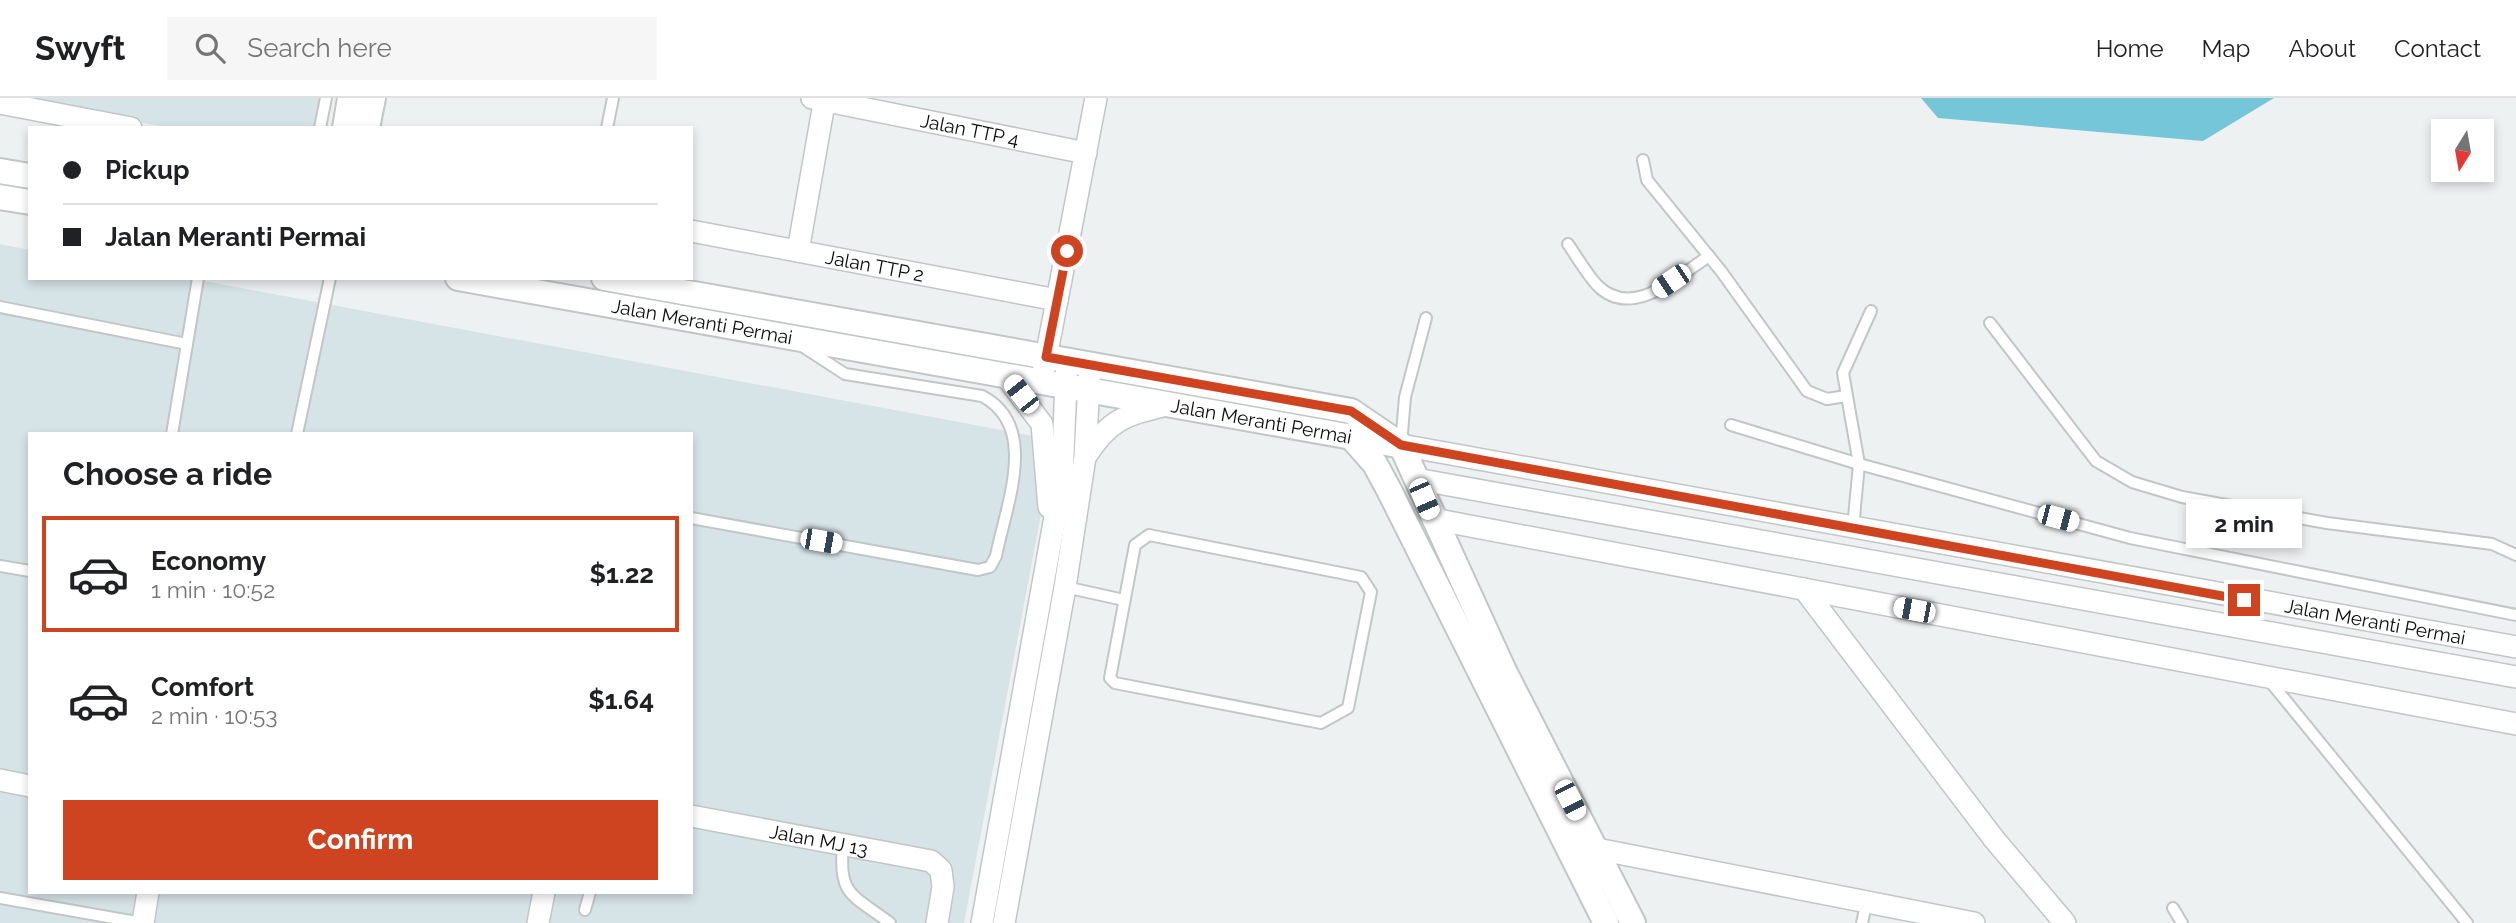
<!DOCTYPE html>
<html lang="en">
<head>
<meta charset="utf-8">
<style>
	:root { --surface:#fff; --page:#f6f6f6; --text:#202124; --muted:#757577; --line:#e0e0e0; --accent:#ce4421 }
	body { margin:0; font-family:Raleway,sans-serif; background:var(--page); color:var(--text); height:100vh; display:flex; flex-direction:column; font-size:26px; white-space:nowrap }
	* { box-sizing:border-box; margin:0 }
	p { font-size:23px; color:var(--muted) }
	.icon { flex:none; width:38px; height:38px; fill:none; stroke:currentColor; stroke-width:2; stroke-linecap:round; stroke-linejoin:round }
	.map { position:relative; flex:1; overflow:hidden }
	.details { position:absolute; left:28px; top:334px; width:665px; height:462px; display:flex; flex-direction:column; background:var(--surface); border-radius:0px; box-shadow:0 4px 10px #0003 }
	.details>* { flex:none }
	.guide { position:absolute; left:28px; top:28px; width:665px; height:154px; border-radius:0px; box-shadow:0 4px 10px #0003; display:grid; align-content:center; height:154px; padding:0 35px; background:var(--surface) }
	.needle { width:46px; rotate:191deg }
	.controls { position:absolute; left:2431px; top:21px; display:grid; gap:14px }
	.controls a { display:grid; place-items:center; width:63px; height:63px; border-radius:0px; background:var(--surface); box-shadow:0 4px 10px #0003; font-size:35px }
	.end { position:absolute; width:32px; height:32px; margin:-16px; border:9px solid #ce4421; background:#fff; box-shadow:0 0 0 4px #fff }
	.from { border-radius:50% }
	.bubble { position:absolute; height:49px; border-radius:0px; background:var(--surface); box-shadow:0 4px 10px #0003; font-size:23px; font-weight:700; line-height:49px; text-align:center }
	.car { position:absolute; width:21px; height:42px; margin:-21px -10px; border-radius:9px; box-shadow:0 0 5px 2px #0007; background:linear-gradient(#fff 24%,#345 0 40%,#fff 0 76%,#345 0 86%,#fff 0) }
	.guide b { display:flex; align-items:center; gap:24px; height:66px; font-size:26px }
	.guide b+b { border-top:2px solid var(--line) }
	.guide i { width:18px; height:18px; background:var(--text) }
	ul { padding:0; list-style:none }
	li { display:flex; align-items:center; gap:21px; height:116px; margin:0 14px 10px; padding:0 21px; border:4px solid transparent; border-radius:0px }
	li div { flex:1 }
	li b { display:block; font-size:26px }
	li em { font-style:normal; font-weight:700 }
	li.active { border-color:var(--accent) }
	li>.icon { width:63px; height:63px; stroke-width:1.5 }
	h2 { padding:0 35px; font-size:32px; line-height:84px }
	.primary-button { display:flex; gap:14px; margin-top:auto; padding:14px 35px }
	.primary-button a { flex:1; height:80px; border-radius:0px; background:var(--accent); color:#fff; font-size:28px; font-weight:700; line-height:80px; text-align:center }
	header { display:flex; align-items:center; gap:42px; box-sizing:border-box; height:98px; padding:0 35px; background:var(--surface); border-bottom:2px solid var(--line) }
	header strong { font-size:33px }
	nav { display:flex; gap:38px; margin-inline-start:auto; font-size:24px }
	.search { width:490px; height:63px; background:var(--page); display:flex; align-items:center; gap:18px; box-sizing:border-box; padding:0 24px; border-radius:0px; color:var(--muted); font-size:26px }
	.map>svg:first-child { display:block }
	.built { fill:#d7e4e7; fill-rule:evenodd }
	.water { fill:#75c6d9 }
	.lines { fill:none; stroke-linecap:round; stroke-linejoin:round }
	.service-casing { stroke:#c1c6c7; stroke-width:14 }
	.minor-casing { stroke:#c1c6c7; stroke-width:24 }
	.tertiary-casing { stroke:#c1c6c7; stroke-width:28 }
	.service { stroke:#fff; stroke-width:10 }
	.minor { stroke:#fff; stroke-width:21 }
	.tertiary { stroke:#fff; stroke-width:24 }
	.route { stroke:#ce4421; stroke-width:9 }
	.labels { text-anchor:middle; stroke-width:7; stroke-linejoin:round; paint-order:stroke }
	.street-label { font-size:19px; fill:#0b0d0d; stroke:#fbfeff }
</style>
</head>
<body>
<header>
<strong>Swyft</strong>
<div class="search"><svg class="icon" aria-label="search" viewBox="0 0 24 24"><circle cx="10" cy="10" r="6"/><path d="M15 15l6 6"/></svg>Search here</div>
<nav><a>Home</a><a>Map</a><a>About</a><a>Contact</a></nav>
</header>
<div class="map">
<svg width="2516" height="825" viewBox="0 0 2516 825">
	<rect width="100%" height="100%" fill="#edf1f2"/>
	<g class="built">
		<polygon points="15,0 320,0 314,30 171,30"/>
		<path d="M0,146L30,152V180H188L1055,342L964,825H0ZM30,336H691V794H30Z"/>
	</g>
	<polygon class="water" points="1921,0 2274,0 2203,43 1938,20"/>
	<g class="lines">
		<g class="service-casing">
			<g id="service">
				<polyline points="320,30 326,0"/>
				<polyline points="607,30 613,0"/>
				<polyline points="1643,62 1647,82 1721,173 1807,293 1827,301 1846,298"/>
				<path d="M1568,146C1577,159 1586,175 1597,187C1632,223 1678,178 1709,158"/>
				<polyline points="0,209 187,246"/>
				<polyline points="1990,225 2096,363 2132,384 2182,399 2327,425 2492,446 2516,457"/>
				<polyline points="1731,327 1859,366 2130,440 2516,517"/>
				<polyline points="172,336 198,180"/>
				<polyline points="297,336 330,180"/>
				<polyline points="1401,347 1405,299 1426,220"/>
				<path d="M691,420L978,472L990,469L996,458C1006,407 1040,328 982,298L845,276L802,248"/>
				<polyline points="1853,430 1859,366 1843,275 1871,213"/>
				<polygon points="1149,437 1361,479 1371,494 1348,610 1321,625 1115,585 1110,580 1135,447"/>
				<polyline points="0,468 30,473"/>
				<polyline points="1065,489 1124,502"/>
				<polyline points="2269,582 2467,825"/>
				<path d="M843,747C838,798 852,796 890,825"/>
				<polyline points="0,800 142,825"/>
				<polyline points="2173,810 2182,825"/>
				<polyline points="585,812 590,794"/>
				<polyline points="1862,825 1867,802"/>
			</g>
		</g>
		<g class="minor-casing">
			<g id="minor">
				<path id="s1" d="M812,0L1086,55"/>
				<polyline points="0,5 131,30"/>
				<path id="s2" d="M691,133L1057,202"/>
				<polyline points="798,153 825,0"/>
				<polyline points="1043,275 1096,0"/>
				<polyline points="1005,277 1042,326 1049,409"/>
				<path id="s3" d="M1401,347L2516,549"/>
				<path d="M1086,358C1109,321 1126,317 1166,307"/>
				<polyline points="1416,381 2516,579"/>
				<polyline points="1433,421 2516,626"/>
				<polyline points="1804,491 1994,741 2065,825"/>
				<polyline points="0,682 30,688"/>
				<path id="s4" d="M691,718L931,763L941,772L943,789L937,825"/>
				<polyline points="1597,751 1974,825"/>
				<polyline points="143,825 148,794"/>
				<polyline points="538,825 544,794"/>
				<polyline points="982,825 1062,380 1067,262"/>
				<polyline points="1004,825 1065,489 1085,359 1090,266"/>
			</g>
		</g>
		<g class="tertiary-casing">
			<g id="tertiary">
				<polyline points="345,30 350,0"/>
				<polyline points="367,30 373,0"/>
				<polyline points="0,73 30,78"/>
				<polyline points="0,99 30,104"/>
				<path id="s5" d="M458,180L1397,347"/>
				<polyline points="604,180 1351,313 1401,347 1504,573 1633,825"/>
				<polyline points="1353,341 1375,366 1389,392 1606,825"/>
			</g>
		</g>
		<use href="#service" class="service"/>
		<use href="#minor" class="minor"/>
		<use href="#tertiary" class="tertiary"/>
	</g>
	<g class="lines">
		<polyline class="route" points="1067,153 1046,259 1351,313 1401,347 2244,502"/>
	</g>
	<g class="labels">
		<g class="street-label">
			<text dy="7" stroke="none"><textPath href="#s1" startOffset="161">Jalan TTP 4</textPath></text>
			<text dy="7" stroke="none"><textPath href="#s2" startOffset="187">Jalan TTP 2</textPath></text>
			<text dy="7" stroke="none"><textPath href="#s5" startOffset="248">Jalan Meranti Permai</textPath></text>
			<text dy="7" stroke="none"><textPath href="#s5" startOffset="816">Jalan Meranti Permai</textPath></text>
			<text dy="7" stroke="none"><textPath href="#s3" startOffset="990">Jalan Meranti Permai</textPath></text>
			<text dy="7" stroke="none"><textPath href="#s4" startOffset="130">Jalan MJ 13</textPath></text>
		</g>
	</g>
</svg>
<div class="controls">
<a><svg class="needle" viewBox="-14 -14 28 28"><path d="M0-13l5 13h-10z" fill="#e53935"/><path d="M0 13l5-13h-10z" fill="#757577"/></svg></a>
</div>
<i class="end from" style="left:1067px;top:153px"></i>
<i class="end" style="left:2244px;top:502px"></i>
<div class="bubble" style="left:2186px;top:401px;width:116px">2 min</div>
<i class="car" style="left:1671px;top:183px;rotate:236deg"></i>
<i class="car" style="left:1021px;top:296px;rotate:322deg"></i>
<i class="car" style="left:1424px;top:401px;rotate:157deg"></i>
<i class="car" style="left:2058px;top:420px;rotate:105deg"></i>
<i class="car" style="left:821px;top:443px;rotate:100deg"></i>
<i class="car" style="left:1914px;top:512px;rotate:281deg"></i>
<i class="car" style="left:1570px;top:702px;rotate:153deg"></i>
<div class="guide">
<b><i class="from"></i>Pickup</b>
<b><i></i>Jalan Meranti Permai</b>
</div>
<section class="details">
<h2>Choose a ride</h2>
<ul>
<li class="active"><svg class="icon" aria-label="car" viewBox="0 0 24 24"><path d="M5 17H2v-5l4-1 3-4h7l3 4 3 1v5h-3M9 17h6M6 11h13"/><circle cx="7" cy="17" r="2"/><circle cx="17" cy="17" r="2"/></svg><div><b>Economy</b><p>1 min · 10:52</p></div><em>$1.22</em></li>
<li><svg class="icon" aria-label="car" viewBox="0 0 24 24"><path d="M5 17H2v-5l4-1 3-4h7l3 4 3 1v5h-3M9 17h6M6 11h13"/><circle cx="7" cy="17" r="2"/><circle cx="17" cy="17" r="2"/></svg><div><b>Comfort</b><p>2 min · 10:53</p></div><em>$1.64</em></li>
</ul>
<div class="primary-button"><a>Confirm</a></div>
</section>
</div>
</body>
</html>
